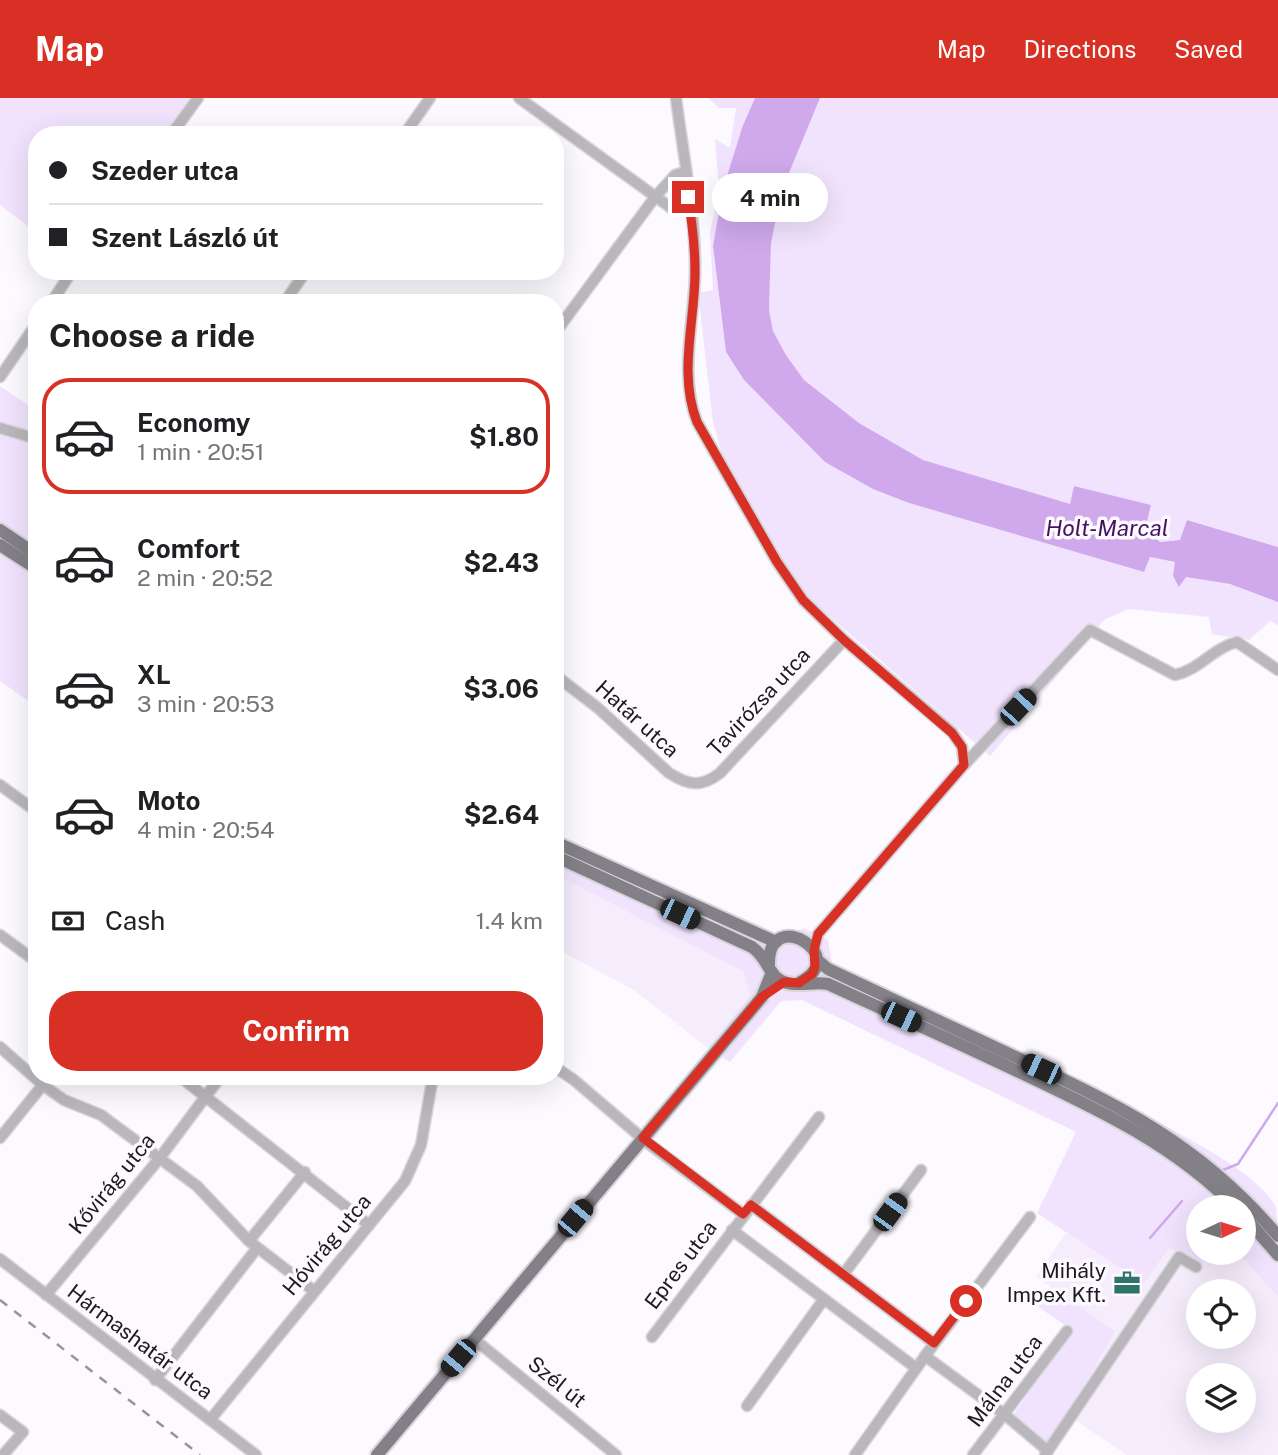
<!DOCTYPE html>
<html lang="en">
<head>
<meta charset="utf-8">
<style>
	:root { --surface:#fff; --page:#f6f6f6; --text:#202124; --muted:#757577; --line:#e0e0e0; --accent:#d93025 }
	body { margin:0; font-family:"Public Sans",sans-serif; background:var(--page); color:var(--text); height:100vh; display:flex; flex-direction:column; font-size:26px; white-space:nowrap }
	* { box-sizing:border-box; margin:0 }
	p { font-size:23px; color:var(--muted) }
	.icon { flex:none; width:38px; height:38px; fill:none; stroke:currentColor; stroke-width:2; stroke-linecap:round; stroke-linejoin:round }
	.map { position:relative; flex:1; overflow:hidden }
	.side { position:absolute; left:28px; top:196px; width:536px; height:791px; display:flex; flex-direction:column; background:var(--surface); border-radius:28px; box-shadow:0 7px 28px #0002 }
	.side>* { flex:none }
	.top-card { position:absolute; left:28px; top:28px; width:536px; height:154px; border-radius:28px; box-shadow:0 7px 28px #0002; display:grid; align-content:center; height:154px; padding:0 21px; background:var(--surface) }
	.needle { width:46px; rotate:86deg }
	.controls { position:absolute; left:1186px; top:1097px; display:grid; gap:14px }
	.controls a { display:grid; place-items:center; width:70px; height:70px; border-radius:50%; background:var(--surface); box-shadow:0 7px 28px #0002; font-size:35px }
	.end { position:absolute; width:32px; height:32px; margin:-16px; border:9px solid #d93025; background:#fff; box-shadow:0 0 0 4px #fff }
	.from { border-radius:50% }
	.bubble { position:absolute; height:49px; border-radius:24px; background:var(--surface); box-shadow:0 7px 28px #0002; font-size:23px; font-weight:700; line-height:49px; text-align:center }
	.car { position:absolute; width:21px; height:42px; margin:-21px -10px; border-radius:9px; box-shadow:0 0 5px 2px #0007; background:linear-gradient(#222 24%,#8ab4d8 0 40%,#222 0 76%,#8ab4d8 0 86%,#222 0) }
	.top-card b { display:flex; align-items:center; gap:24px; height:66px; font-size:26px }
	.top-card b+b { border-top:2px solid var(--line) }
	.top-card i { width:18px; height:18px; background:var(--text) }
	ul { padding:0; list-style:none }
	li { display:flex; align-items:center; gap:21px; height:116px; margin:0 14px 10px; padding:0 7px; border:4px solid transparent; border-radius:28px }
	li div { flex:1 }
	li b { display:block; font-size:26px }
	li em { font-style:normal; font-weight:700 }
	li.on { border-color:var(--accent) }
	li>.icon { width:63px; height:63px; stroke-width:1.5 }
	h2 { padding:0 21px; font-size:32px; line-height:84px }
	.pay { display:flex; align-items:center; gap:18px; height:77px; padding:0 21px; font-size:26px }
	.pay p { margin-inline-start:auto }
	.action { display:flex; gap:14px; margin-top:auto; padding:14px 21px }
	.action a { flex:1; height:80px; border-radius:28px; background:var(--accent); color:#fff; font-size:28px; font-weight:700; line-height:80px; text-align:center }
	header { display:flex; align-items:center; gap:42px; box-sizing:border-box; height:98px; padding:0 35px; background:var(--accent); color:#fff }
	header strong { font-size:33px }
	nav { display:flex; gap:38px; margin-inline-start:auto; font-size:24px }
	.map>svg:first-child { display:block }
	.built { fill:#f5ecfc; fill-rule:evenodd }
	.green { fill:#f1e3fd }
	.water { fill:#cfa9ec }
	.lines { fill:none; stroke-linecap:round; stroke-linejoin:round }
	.stream { stroke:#cfa9ec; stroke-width:2.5 }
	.minor-casing { stroke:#d8d5db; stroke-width:13 }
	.major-casing { stroke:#d8d5db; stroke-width:16 }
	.minor { stroke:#b9b7bb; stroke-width:10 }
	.major { stroke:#838087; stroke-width:12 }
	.rail { stroke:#969499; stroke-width:2.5; stroke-dasharray:9 9; stroke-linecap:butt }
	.route { stroke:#d93025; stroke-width:9 }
	.labels { text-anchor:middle; stroke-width:7; stroke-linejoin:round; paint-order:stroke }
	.street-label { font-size:21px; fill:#1c1a1e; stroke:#fcf9ff }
	.poi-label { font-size:21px; fill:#1c1a1e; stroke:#fcf9ff; text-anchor:end }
	.water-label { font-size:23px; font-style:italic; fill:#441260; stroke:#fcf9ff }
</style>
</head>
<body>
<header>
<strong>Map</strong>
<nav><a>Map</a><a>Directions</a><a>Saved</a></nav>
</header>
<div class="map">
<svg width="1278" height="1357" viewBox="0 0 1278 1357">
	<rect width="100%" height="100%" fill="#fcf9ff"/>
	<g class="built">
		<polygon points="555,775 744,874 750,897 708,950 634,892 555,850"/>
		<path d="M1066,1135L1144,1186L1169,1150L1201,1167L1209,1155H1238L1278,1199V1357H1127L1068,1317L1115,1233L1036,1179ZM1199,1194H1244V1239H1199ZM1199,1278H1244V1323H1199Z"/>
	</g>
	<g class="green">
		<polygon points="0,0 197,0 170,37 37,37 37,135 0,107"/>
		<polygon points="708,0 755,0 743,27 713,148 726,254 744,282 825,364 909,405 1144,474 1150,459 1175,464 1179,489 1186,479 1230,486 1278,504 1278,527 1270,523 1249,542 1212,536 1209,519 1129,511 1105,521 990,658 811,502 779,459 722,356 713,324 698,195 713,192 710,134 719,91 715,41 730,50 736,10 719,10"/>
		<path d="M820,0H1278V449L1188,422L1180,442L1160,444C1143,429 1147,428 1150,407L1074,388L1070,407L923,362L859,325L804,282L786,257L773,233L769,212L771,145L782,92Z"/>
		<polygon points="0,288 37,313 37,609 0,583"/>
		<path d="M555,735L777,842L804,830L828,842L833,873C950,924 1069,973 1180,1036C1210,1053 1259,1079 1276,1109C1278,1120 1278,1183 1278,1199L1238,1155H1244V1110H1199V1155H1209L1201,1168L1169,1150L1144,1186L1037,1115L1076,1034L802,902L781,903L730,964L708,950L750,897L744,874L555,776Z"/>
		<polygon points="1051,1189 1115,1233 1068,1317 1046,1346 1011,1320 1072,1232 1037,1208"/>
	</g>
	<path class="water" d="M755,0H820L782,92L771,145L769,212L773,233L786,257L804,282L859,325L923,362L1070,406L1074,388L1151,407C1146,427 1144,430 1160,444L1180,442L1187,422L1278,449V504L1230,486L1186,479L1179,489L1173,478L1175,464L1150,459L1144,474L909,405L873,391L825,364L744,282L726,254L713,148L723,91L743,27Z"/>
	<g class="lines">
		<g class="stream">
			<polyline points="1223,1072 1238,1066 1278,1005"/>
			<polyline points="1150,1140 1182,1103"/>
		</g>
		<g class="minor-casing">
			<g id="minor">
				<polyline points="519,0 674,112"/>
				<path d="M676,0C683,56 696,120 695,175C694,224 679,277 697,324L777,464L803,502L844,542L952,634L962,649L964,667"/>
				<polyline points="171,37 198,0"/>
				<polyline points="404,37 430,0"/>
				<polyline points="51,205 72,173"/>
				<polyline points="284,205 306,173"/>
				<polyline points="555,235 655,99 675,77 685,74"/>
				<polyline points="0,279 37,225"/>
				<polyline points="0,330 37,341"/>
				<path d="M555,577L598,610L669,675C688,687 701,690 720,675L844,542"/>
				<polyline points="0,687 37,714"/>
				<polyline points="0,837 37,864"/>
				<path d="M814,852L818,836L964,667L1090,532L1175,577C1199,572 1213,550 1237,544L1278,572"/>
				<polyline points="0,949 43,987 64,1002 101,1017 197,1088 249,1143 314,1193"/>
				<polyline points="555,969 574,982 649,1046 743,1116"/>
				<polyline points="179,978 369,1127"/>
				<polyline points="0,1040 50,978"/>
				<polyline points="751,1107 934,1245"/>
				<polyline points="732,1132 916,1270"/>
				<polyline points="249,1143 305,1074"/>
				<polyline points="0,1161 256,1357"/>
				<polyline points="843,1177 921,1072"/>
				<polyline points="46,1197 159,1061 221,978"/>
				<polyline points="652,1239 819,1019"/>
				<polyline points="474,1241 616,1357"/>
				<polyline points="925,1258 1004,1316 1048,1353"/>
				<polyline points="155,1282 257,1150"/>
				<polyline points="747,1308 824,1201"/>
				<polyline points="0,1317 23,1334 3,1357"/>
				<polyline points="210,1322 405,1083 421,1047 433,978"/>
				<polyline points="855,1357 925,1258 1030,1119"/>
				<polyline points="973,1357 1067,1233"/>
				<polyline points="1045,1357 1179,1159 1196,1169"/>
			</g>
		</g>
		<g class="major-casing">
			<g id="major">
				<polyline points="0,432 37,457"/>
				<polyline points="0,447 37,471"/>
				<polyline points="555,744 776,844"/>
				<path d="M555,758L752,849C767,860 767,872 777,880C789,891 813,883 828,886C891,915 954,943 1017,973C1095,1010 1174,1046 1236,1110"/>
				<path d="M816,861L828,871C888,899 947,927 1007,955C1116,1006 1199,1044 1278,1138"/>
				<path d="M769,866C768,807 852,858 800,884"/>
				<polyline points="1244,1118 1278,1157"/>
				<polyline points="377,1357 762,899 772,874"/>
			</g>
		</g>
		<use href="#minor" class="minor"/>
		<use href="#major" class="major"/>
		<polyline class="rail" points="0,1202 200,1357"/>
	</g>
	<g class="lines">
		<path class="route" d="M688,99C692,124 695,149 695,174C695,224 678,276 697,324L777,464L803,502L844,542L952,635L962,649L964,667L818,836L814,852L815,869L812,876L799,885L784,884L762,899L643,1040L743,1116L751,1107L934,1245L966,1203"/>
	</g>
	<defs>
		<g id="office-bare" transform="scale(2.1)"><path d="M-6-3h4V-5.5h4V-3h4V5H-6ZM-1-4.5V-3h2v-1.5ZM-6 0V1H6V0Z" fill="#2e7468" stroke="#fcf9ff" stroke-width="2.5" paint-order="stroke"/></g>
	</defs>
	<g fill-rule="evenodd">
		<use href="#office-bare" x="1127" y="1185"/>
	</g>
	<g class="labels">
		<g class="street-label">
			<text transform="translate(759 604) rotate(-47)" y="7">Tavirózsa utca</text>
			<text transform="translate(637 621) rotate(42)" y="7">Határ utca</text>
			<text transform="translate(112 1086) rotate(-51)" y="7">Kővirág utca</text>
			<text transform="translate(327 1147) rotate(-50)" y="7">Hóvirág utca</text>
			<text transform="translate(681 1167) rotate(-53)" y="7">Epres utca</text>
			<text transform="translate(140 1244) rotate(37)" y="7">Hármashatár utca</text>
			<text transform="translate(1005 1283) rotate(-53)" y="7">Málna utca</text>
			<text transform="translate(557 1284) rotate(39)" y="7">Szél út</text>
		</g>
		<g class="poi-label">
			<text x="1106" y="1180">Mihály<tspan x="1106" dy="24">Impex Kft.</tspan></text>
		</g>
		<g class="water-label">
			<text x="1107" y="438">Holt-Marcal</text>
		</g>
	</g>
</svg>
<div class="controls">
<a><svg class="needle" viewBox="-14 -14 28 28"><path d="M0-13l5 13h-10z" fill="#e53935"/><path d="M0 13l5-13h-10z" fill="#757577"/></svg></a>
<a><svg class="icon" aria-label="locate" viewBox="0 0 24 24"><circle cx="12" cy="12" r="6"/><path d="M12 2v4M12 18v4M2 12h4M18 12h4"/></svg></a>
<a><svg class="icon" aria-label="layers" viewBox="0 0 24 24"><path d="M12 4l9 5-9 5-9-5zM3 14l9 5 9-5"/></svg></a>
</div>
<i class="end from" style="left:966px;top:1203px"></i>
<i class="end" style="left:688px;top:99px"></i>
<div class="bubble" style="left:712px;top:75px;width:116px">4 min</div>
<i class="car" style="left:1018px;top:609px;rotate:43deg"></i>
<i class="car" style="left:680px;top:816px;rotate:115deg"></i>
<i class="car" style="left:901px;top:919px;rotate:115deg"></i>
<i class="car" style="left:1041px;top:971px;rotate:295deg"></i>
<i class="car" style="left:890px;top:1114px;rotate:36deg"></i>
<i class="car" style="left:575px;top:1120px;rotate:40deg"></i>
<i class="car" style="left:458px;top:1260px;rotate:220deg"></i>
<div class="top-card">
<b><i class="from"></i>Szeder utca</b>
<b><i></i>Szent László út</b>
</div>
<section class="side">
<h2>Choose a ride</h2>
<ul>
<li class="on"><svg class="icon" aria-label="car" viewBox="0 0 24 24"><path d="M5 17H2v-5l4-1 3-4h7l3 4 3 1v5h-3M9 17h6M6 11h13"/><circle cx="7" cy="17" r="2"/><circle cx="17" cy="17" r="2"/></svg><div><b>Economy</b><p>1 min · 20:51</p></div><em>$1.80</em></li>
<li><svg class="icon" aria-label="car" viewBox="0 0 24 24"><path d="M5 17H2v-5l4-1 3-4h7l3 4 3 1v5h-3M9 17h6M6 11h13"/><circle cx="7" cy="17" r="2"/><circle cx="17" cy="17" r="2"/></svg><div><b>Comfort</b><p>2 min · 20:52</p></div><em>$2.43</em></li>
<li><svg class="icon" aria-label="car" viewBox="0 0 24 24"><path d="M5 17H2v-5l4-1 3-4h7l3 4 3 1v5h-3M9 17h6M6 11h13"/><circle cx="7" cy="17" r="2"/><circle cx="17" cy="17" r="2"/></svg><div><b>XL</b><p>3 min · 20:53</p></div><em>$3.06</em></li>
<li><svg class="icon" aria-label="car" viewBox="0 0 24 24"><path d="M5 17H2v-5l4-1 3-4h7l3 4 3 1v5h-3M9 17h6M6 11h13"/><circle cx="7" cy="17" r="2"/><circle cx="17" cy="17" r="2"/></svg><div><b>Moto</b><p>4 min · 20:54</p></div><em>$2.64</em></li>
</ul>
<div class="pay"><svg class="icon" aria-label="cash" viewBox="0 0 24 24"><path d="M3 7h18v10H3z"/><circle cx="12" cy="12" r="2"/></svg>Cash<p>1.4 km</p></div>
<div class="action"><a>Confirm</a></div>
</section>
</div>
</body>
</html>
